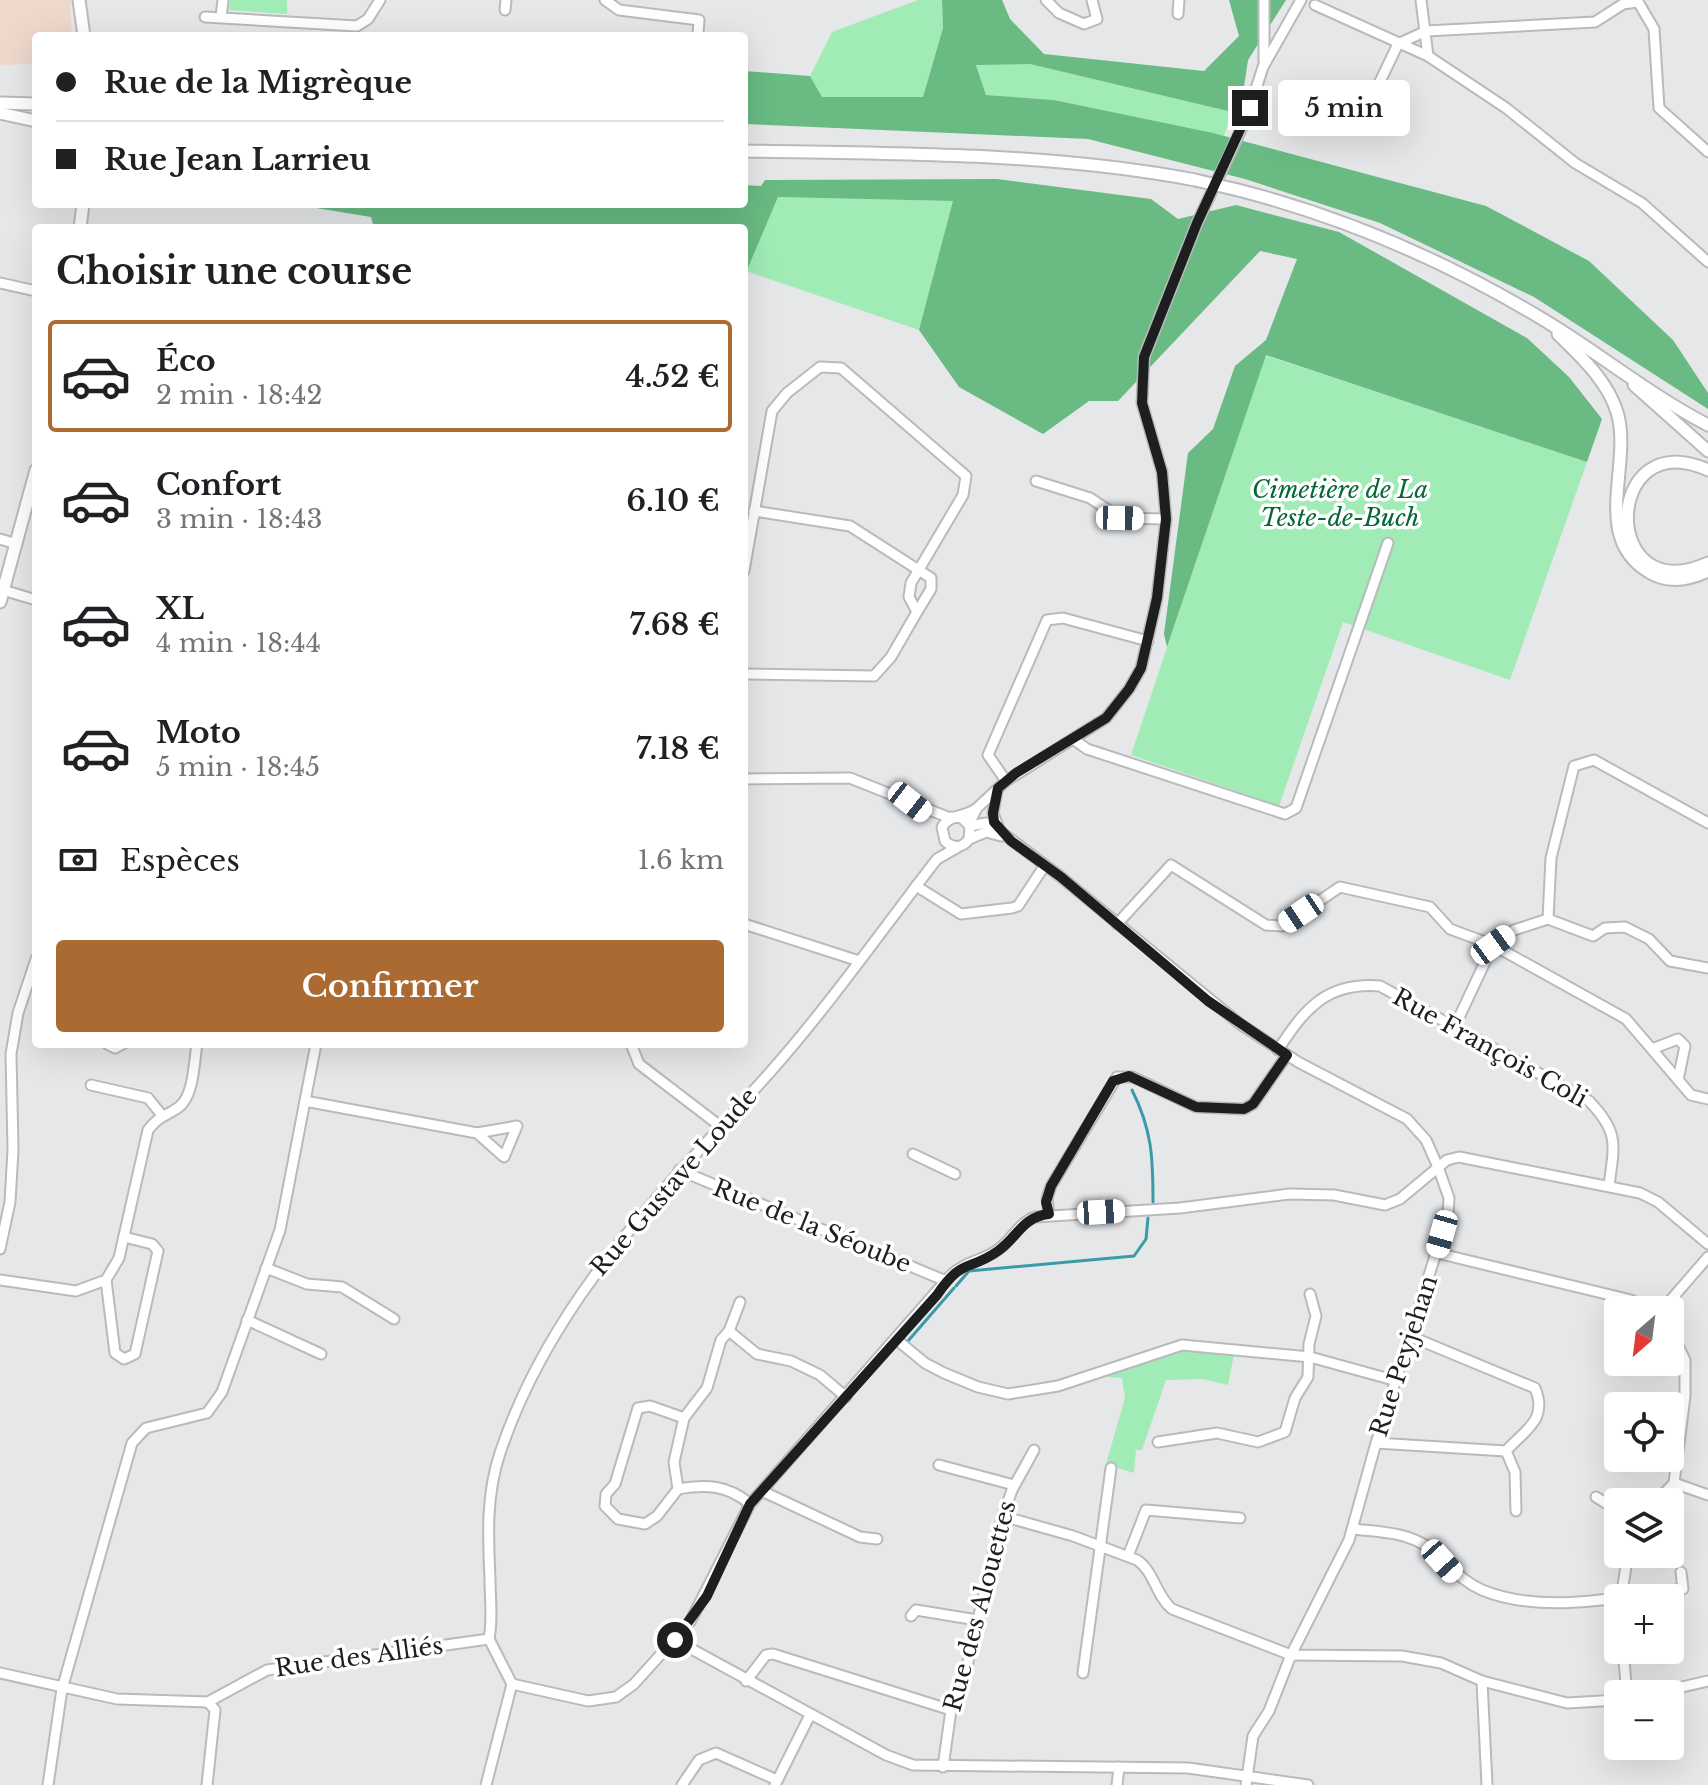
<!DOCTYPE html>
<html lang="fr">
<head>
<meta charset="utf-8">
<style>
	:root { --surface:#fff; --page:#f6f6f6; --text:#202124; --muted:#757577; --line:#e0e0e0; --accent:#aa6a32 }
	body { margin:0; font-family:"Libre Baskerville",serif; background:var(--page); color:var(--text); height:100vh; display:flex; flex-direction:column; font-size:30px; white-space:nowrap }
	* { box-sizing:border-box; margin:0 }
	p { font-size:26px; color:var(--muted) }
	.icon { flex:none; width:44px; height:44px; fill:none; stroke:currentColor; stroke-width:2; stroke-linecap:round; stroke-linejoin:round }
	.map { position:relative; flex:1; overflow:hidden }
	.side { position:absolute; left:32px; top:224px; width:716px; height:824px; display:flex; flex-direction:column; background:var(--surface); border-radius:8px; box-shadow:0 8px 32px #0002 }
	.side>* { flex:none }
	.top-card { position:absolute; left:32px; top:32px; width:716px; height:176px; border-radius:8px; box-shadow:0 8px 32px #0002; display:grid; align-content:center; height:176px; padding:0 24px; background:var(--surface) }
	.needle { width:52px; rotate:208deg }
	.controls { position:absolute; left:1604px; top:1296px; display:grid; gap:16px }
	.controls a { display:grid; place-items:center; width:80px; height:80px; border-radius:8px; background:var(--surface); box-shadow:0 8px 32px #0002; font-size:40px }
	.end { position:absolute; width:36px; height:36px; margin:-18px; border:10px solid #1d1e1e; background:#fff; box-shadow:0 0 0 4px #fff }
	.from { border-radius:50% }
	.bubble { position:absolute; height:56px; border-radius:8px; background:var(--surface); box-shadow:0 8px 32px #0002; font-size:26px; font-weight:600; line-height:56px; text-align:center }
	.car { position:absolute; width:24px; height:48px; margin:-24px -12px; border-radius:10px; box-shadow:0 0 6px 2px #0007; background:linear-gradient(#fff 24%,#345 0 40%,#fff 0 76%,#345 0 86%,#fff 0) }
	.top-card b { display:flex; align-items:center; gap:28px; height:76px; font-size:30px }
	.top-card b+b { border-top:2px solid var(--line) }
	.top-card i { width:20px; height:20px; background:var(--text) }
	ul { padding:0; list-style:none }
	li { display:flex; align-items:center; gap:24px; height:112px; margin:0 16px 12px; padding:0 8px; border:4px solid transparent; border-radius:8px }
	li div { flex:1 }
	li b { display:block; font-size:30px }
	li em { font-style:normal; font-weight:600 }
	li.current { border-color:var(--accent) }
	li>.icon { width:72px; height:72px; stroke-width:1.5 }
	h2 { padding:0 24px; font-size:36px; line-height:96px }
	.pay { display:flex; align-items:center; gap:20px; height:88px; padding:0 24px; font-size:30px }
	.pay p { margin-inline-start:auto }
	.cta { display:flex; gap:16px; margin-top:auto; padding:16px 24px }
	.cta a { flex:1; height:92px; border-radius:8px; background:var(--accent); color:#fff; font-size:32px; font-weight:600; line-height:92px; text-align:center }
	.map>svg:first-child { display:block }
	.commercial { fill:#eed8cc }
	.green { fill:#a0ebb6 }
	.forest { fill:#69ba83 }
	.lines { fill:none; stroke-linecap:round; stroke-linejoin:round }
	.stream { stroke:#3a9ba8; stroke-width:3 }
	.minor-casing { stroke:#b9babc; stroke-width:13 }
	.major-casing { stroke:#b9babc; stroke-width:15 }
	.minor { stroke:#fff; stroke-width:9 }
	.major { stroke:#fff; stroke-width:11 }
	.major-bridge-casing { stroke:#b9babc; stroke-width:15; stroke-linecap:butt }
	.major-bridge { stroke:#fff; stroke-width:11 }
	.route { stroke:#1d1e1e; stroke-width:10 }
	.labels { text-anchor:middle; stroke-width:7; stroke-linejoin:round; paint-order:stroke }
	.park-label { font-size:24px; font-style:italic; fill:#046736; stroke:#fff }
	.street-label { font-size:24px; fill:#1d1e1e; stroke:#fff }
</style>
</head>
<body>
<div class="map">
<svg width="1708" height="1785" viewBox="0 0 1708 1785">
	<rect width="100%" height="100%" fill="#e6e7e9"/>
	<polygon class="commercial" points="0,0 70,0 72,36 36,36 36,64 0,65"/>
	<g class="green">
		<polygon points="230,0 287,0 287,14 229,10"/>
		<polygon points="918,0 942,0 943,28 923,97 822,97 810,76 832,32"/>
		<polygon points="976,64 1030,64 1232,112 1224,136 1054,100 986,95"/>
		<polygon points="778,197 954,201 919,330 746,271"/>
		<polygon points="1265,355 1587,462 1510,680 1343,622 1279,806 1131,755"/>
		<polygon points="1174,1351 1234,1354 1228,1385 1202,1379 1166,1380 1142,1450 1136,1450 1134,1473 1106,1464 1125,1398 1122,1378 1108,1377 1107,1374"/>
	</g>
	<g class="forest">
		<polygon points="942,0 1002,0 1010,19 1044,54 1204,71 1239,36 1229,0 1286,0 1248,60 1241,107 1232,112 1030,64 976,65 986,95 1054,100 1213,133 1486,206 1589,261 1673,340 1708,393 1708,409 1534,297 1380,223 1245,179 1088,139 744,124 744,71 810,76 822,97 923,97 943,28"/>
		<polygon points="997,179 1151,199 1178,219 1236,205 1339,232 1527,338 1569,377 1602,419 1587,462 1266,355 1167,647 1164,634 1188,453 1213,429 1235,366 1266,340 1297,259 1260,251 1118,401 1089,401 1043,434 959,387 919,330 953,201 778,197 744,277 744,228 374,228 371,217 292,204 744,204 744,185 761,186 765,180"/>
	</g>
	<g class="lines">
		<g class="stream">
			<path d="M1132,1090C1152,1130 1153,1157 1153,1202"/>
			<polyline points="956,1286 969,1271 1134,1256 1146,1239 1148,1218"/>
			<polyline points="908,1341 954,1288"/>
		</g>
		<g class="minor-casing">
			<g id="minor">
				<polyline points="605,0 619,10 699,20 698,35"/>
				<polyline points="1046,0 1059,13 1084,24 1097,19 1092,0"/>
				<polyline points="1264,0 1264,61"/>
				<polyline points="1421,0 1428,56"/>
				<polyline points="1637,0 1654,29 1659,108 1708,152"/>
				<polyline points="1315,5 1428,56 1506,108 1575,163 1642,203 1708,262"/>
				<polyline points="505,10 506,0"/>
				<polyline points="1178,14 1179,0"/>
				<polyline points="205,17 357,26 368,19 380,0"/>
				<polyline points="221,17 223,0"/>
				<polyline points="1398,44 1426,31 1595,22 1623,4 1637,2"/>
				<polyline points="1373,96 1398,44"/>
				<polyline points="0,283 36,291"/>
				<polyline points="1036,481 1090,498 1120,518 1166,519"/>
				<polyline points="754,511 850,526 931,578 931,589 917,612"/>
				<polyline points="0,539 17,544"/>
				<polyline points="744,571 772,411 787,393 820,367 841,368 966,476 963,495 911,583 909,597 917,612 891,657 874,676 744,674"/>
				<polyline points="3,590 36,600"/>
				<polyline points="1073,739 1087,749 1285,814 1296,808 1388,543"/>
				<polyline points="744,779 850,778 950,818"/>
				<polyline points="1006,781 988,755 1047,620 1063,618 1148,641"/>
				<polyline points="997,791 993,813 998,826"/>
				<path d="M952,817L962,818L970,826L969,839C963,848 953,849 945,841L942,827C949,815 963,817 974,810"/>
				<polyline points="969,824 977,808 1006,781 1106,718 1129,689 1141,668 1157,598 1166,519 1162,472 1142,403 1144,357 1197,223 1247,117 1263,67 1301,0"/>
				<polyline points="970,826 986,823 997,829 1061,877 1240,1024 1298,1062 1407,1119 1426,1140 1438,1167 1449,1198 1448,1215 1376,1443 1349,1540 1291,1655 1269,1711 1253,1736 1246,1785"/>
				<polyline points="969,839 986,832 1001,836"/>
				<polyline points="916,886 961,914 1012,908 1018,906 1045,865"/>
				<polyline points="1548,919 1551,858 1574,766 1594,760 1708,823"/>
				<polyline points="744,924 859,961"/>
				<polyline points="1117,924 1171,865 1266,925 1282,926 1340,887 1430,907 1450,929 1493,945 1455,1026"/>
				<polyline points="1708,968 1670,961 1649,939 1625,927 1605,928 1593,936 1548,919 1514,930 1493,945 1626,1019 1691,1095 1708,1099"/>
				<polyline points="107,1044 115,1048 123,1044"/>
				<polyline points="631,1044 639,1064 720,1126"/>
				<polyline points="1652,1049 1678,1039 1685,1046 1678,1080"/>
				<path d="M1278,1050C1305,1008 1327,982 1380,986L1589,1101C1620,1133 1614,1145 1609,1186"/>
				<polyline points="91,1085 148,1098 161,1114"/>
				<polyline points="305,1101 477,1133 504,1157 517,1126 477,1133"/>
				<polyline points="913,1154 955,1174"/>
				<polyline points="679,1170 946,1281"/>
				<polyline points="1049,1214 1047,1198 1051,1186 1117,1077 1133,1077 1196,1107 1244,1109 1253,1104 1287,1055"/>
				<polyline points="0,1249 10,1202 13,1150 11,1054 18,1013 36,959"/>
				<polyline points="1437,1253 1631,1300 1650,1310"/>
				<polyline points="266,1268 307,1284 342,1287 394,1319"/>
				<path d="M0,1280L76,1291L106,1280L119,1258L148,1130C161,1114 165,1117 179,1107C194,1096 194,1061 197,1044"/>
				<polyline points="106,1280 115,1353 124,1359 135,1354 158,1251 152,1244 124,1237"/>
				<path d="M740,1302L729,1331L721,1340L707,1388L684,1418L674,1462L678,1489C706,1484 728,1485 750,1504"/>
				<polyline points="1662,1310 1708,1257"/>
				<polyline points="247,1320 321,1354"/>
				<polyline points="729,1331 757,1354 791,1361 820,1375 846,1397"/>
				<polyline points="897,1340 925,1363 944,1373 978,1387 1008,1394 1058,1386 1182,1345 1310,1357 1397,1381"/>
				<polyline points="1158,1442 1217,1433 1258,1442 1285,1432 1295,1398 1308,1377 1309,1344 1316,1316 1310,1294"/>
				<path d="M1376,1443L1506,1451C1526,1429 1548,1420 1535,1388L1412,1337"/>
				<polyline points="1506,1451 1515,1472 1516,1511"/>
				<polyline points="939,1465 1014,1485"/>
				<polyline points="1674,1483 1708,1495"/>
				<polyline points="678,1489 657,1516 645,1524 618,1519 605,1506 606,1494 615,1484 638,1408 650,1406 684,1418"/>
				<polyline points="762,1491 860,1537 877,1539"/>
				<polyline points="1596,1497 1618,1511"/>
				<polyline points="1656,1502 1674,1483 1685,1396 1685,1360 1670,1329"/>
				<path d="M1002,1516L1073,1536L1137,1560C1154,1571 1156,1596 1172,1609L1291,1655L1402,1656L1441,1663L1482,1681L1567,1703L1618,1700"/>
				<path d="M1353,1529C1379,1532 1408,1532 1429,1548C1448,1562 1459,1580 1482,1590C1542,1615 1621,1597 1683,1589L1681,1572"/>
				<polyline points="1128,1556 1146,1510 1240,1518"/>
				<polyline points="1621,1598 1628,1554"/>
				<polyline points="911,1616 916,1610 977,1620"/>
				<path d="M489,1639C493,1620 490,1599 490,1579C488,1535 486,1495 500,1453C552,1297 666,1189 772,1070C831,1003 882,930 937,859L958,847"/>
				<polyline points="675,1640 886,1755 913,1765 1188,1768 1308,1785"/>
				<polyline points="1623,1650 1627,1694"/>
				<polyline points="0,1673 117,1699 208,1702 267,1670 489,1639"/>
				<polyline points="1083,1673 1111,1468"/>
				<polyline points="746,1681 766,1655 773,1654 951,1710"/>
				<polyline points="1482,1681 1487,1785"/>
				<path d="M512,1684L588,1701L616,1697L634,1684L690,1622L750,1504L950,1276C964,1262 981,1261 996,1251C1011,1242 1018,1223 1035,1217L1180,1208L1289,1194L1334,1195L1385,1205L1400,1199L1447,1160L1459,1157L1640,1193L1658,1202L1708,1244"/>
				<polyline points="1652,1694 1708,1681"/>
				<polyline points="943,1767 951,1710 966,1670 1001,1522 1012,1490 1034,1450"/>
				<polyline points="48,1785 62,1689 132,1443 146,1428 207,1413 222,1392 280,1230 316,1044"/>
				<polyline points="207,1785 215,1710 208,1702"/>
				<polyline points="486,1785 512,1684 489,1639"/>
				<polyline points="682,1785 699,1760 716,1753 777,1780"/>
				<polyline points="775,1785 810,1715"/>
				<polyline points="1117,1785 1119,1767"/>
			</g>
		</g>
		<g class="major-casing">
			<g id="major">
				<polyline points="79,0 84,36"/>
				<polyline points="0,103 36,104"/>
				<polyline points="0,113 36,121"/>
				<path d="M744,151C895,154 1046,152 1195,180"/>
				<path d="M1238,190C1347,218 1448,262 1544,320C1599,353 1651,396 1708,425"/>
				<polyline points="80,228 83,204"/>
				<path d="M1558,334C1581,357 1607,380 1617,412C1633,464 1590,537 1649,572C1668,584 1689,580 1708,571"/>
				<polyline points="1634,385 1708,451"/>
				<path d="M1708,470C1602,422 1599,612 1708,563"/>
				<polyline points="0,602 36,470"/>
			</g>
		</g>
		<use href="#minor" class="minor"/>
		<use href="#major" class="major"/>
		<g class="major-bridge-casing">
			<polyline id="major-bridge" points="1195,180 1238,190"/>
		</g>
		<use href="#major-bridge" class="major-bridge"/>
	</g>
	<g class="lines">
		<path class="route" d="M675,1640L707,1596L750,1504L937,1295C963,1257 968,1272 998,1251C1018,1237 1022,1217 1049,1214L1046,1202L1051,1186L1113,1081L1129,1076L1196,1107L1244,1109L1253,1104L1287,1055L1208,1001L1061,877L1011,841L994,822L993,813L998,788L1016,773L1106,718L1129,689L1141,668L1157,598L1166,519L1162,472L1142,403L1144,357L1197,223L1250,108"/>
	</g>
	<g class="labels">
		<g class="park-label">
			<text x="1340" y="498">Cimetière de La<tspan x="1340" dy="28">Teste-de-Buch</tspan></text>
		</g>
		<g class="street-label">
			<text transform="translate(1490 1048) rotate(29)" y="8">Rue François Coli</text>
			<text transform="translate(674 1182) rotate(-49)" y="8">Rue Gustave Loude</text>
			<text transform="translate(812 1226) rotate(22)" y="8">Rue de la Séoube</text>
			<text transform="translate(1404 1356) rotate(-72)" y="8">Rue Peyjehan</text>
			<text transform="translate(980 1606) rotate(-75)" y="8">Rue des Alouettes</text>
			<text transform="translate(359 1657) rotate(-8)" y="8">Rue des Alliés</text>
		</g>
	</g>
</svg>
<div class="controls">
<a><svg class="needle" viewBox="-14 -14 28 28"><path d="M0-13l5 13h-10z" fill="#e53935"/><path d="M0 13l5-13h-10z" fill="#757577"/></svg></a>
<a><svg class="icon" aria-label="locate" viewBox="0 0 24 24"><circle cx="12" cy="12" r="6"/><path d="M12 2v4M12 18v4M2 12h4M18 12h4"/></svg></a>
<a><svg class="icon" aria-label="layers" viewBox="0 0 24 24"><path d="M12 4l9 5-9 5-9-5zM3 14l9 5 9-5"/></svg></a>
<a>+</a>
<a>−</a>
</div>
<i class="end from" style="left:675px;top:1640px"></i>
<i class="end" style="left:1250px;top:108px"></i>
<div class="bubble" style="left:1278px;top:80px;width:132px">5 min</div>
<i class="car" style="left:1120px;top:518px;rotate:91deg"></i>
<i class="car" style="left:910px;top:802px;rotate:128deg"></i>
<i class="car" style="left:1301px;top:913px;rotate:236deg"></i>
<i class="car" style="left:1493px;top:945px;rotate:54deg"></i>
<i class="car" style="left:1101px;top:1212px;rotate:87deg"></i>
<i class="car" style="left:1442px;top:1234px;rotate:196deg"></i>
<i class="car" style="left:1442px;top:1561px;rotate:138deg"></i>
<div class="top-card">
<b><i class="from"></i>Rue de la Migrèque</b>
<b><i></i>Rue Jean Larrieu</b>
</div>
<section class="side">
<h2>Choisir une course</h2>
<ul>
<li class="current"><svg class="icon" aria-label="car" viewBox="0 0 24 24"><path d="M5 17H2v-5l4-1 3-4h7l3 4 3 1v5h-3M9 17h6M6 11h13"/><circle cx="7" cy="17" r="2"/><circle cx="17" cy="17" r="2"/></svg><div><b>Éco</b><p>2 min · 18:42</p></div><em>4.52 €</em></li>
<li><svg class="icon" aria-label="car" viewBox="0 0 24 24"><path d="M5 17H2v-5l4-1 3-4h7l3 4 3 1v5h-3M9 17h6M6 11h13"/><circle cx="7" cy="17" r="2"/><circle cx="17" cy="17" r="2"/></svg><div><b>Confort</b><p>3 min · 18:43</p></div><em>6.10 €</em></li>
<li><svg class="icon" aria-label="car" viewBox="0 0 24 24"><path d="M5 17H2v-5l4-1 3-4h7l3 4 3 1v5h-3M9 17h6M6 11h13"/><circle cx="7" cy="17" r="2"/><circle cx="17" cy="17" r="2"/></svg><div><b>XL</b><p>4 min · 18:44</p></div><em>7.68 €</em></li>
<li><svg class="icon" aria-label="car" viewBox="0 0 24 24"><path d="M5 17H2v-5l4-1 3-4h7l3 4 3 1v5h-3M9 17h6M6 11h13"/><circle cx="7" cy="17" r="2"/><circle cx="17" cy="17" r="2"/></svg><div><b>Moto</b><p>5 min · 18:45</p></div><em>7.18 €</em></li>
</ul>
<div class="pay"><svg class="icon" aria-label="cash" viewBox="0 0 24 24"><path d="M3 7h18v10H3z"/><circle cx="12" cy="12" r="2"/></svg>Espèces<p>1.6 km</p></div>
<div class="cta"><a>Confirmer</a></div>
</section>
</div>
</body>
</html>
